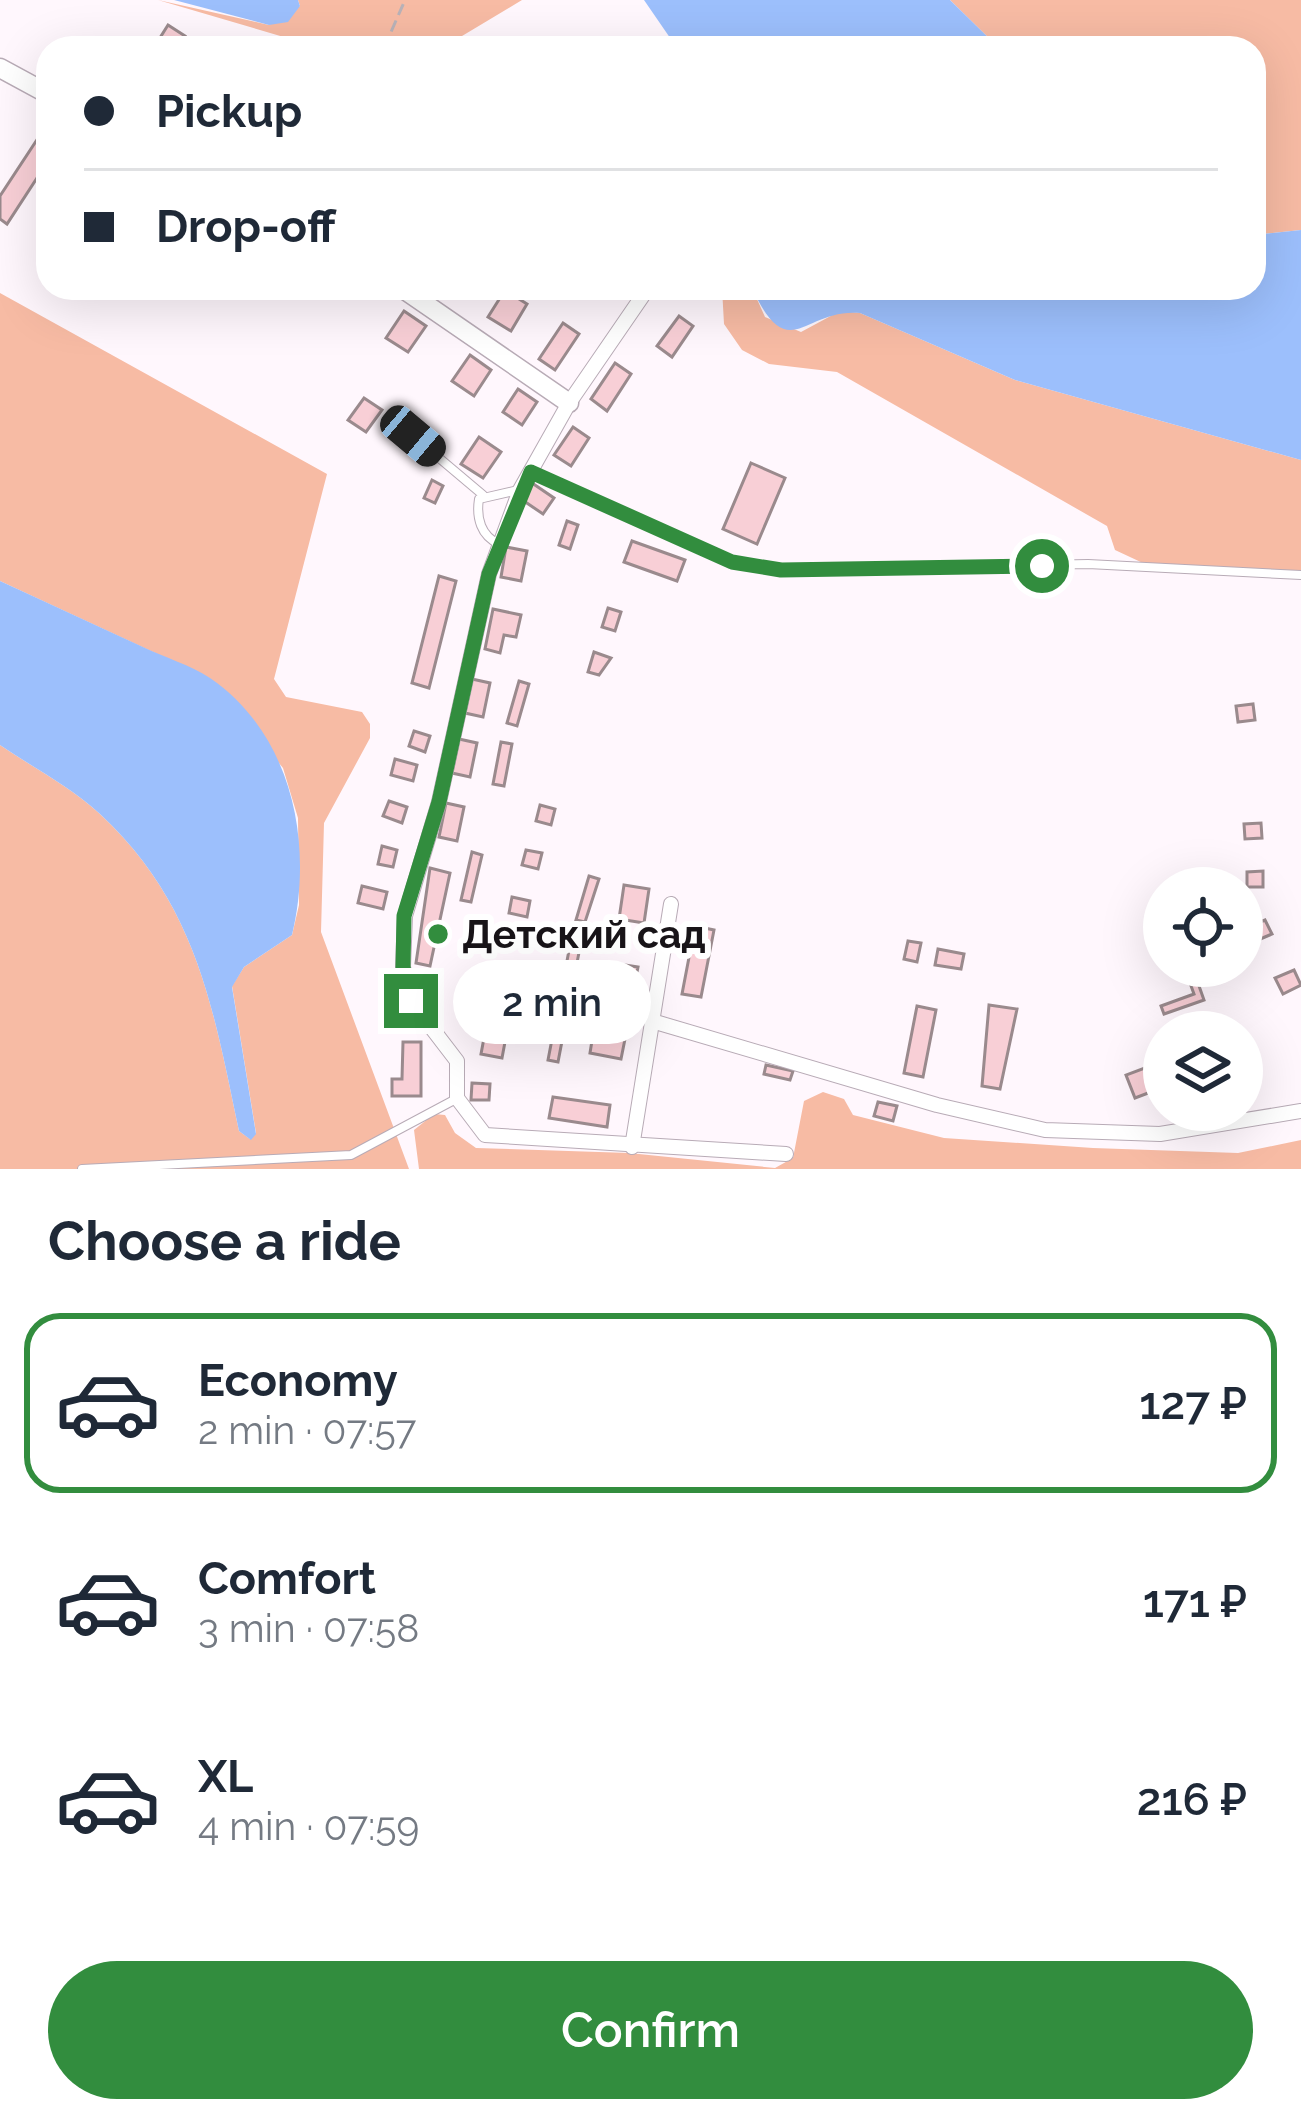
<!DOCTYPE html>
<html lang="en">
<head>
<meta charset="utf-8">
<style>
	:root { --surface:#fff; --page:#f6f6f7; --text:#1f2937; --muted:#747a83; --line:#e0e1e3; --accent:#328d3e }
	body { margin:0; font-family:Raleway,sans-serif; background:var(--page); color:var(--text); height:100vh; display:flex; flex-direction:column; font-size:45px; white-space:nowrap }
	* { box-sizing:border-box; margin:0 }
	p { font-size:39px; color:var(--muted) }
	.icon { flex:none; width:66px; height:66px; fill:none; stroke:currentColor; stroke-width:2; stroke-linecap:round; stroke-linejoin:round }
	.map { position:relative; height:1169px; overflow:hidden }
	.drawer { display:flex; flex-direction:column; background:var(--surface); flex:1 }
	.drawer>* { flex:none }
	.guide { position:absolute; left:36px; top:36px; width:1230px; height:264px; border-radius:36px; box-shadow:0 12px 48px #0002; display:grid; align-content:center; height:264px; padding:0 48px; background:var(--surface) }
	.fabs { position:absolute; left:1143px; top:867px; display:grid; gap:24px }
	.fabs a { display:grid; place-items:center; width:120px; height:120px; border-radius:50%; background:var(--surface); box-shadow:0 12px 48px #0002; font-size:60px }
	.end { position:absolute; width:54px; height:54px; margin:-27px; border:15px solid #328d3e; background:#fff; box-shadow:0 0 0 6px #fff }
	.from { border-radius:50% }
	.bubble { position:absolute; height:84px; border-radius:42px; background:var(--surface); box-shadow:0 12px 48px #0002; font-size:39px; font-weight:600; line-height:84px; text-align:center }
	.car { position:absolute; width:36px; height:72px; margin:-36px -18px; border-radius:15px; box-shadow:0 0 9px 3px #0007; background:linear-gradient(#222 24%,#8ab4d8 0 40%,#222 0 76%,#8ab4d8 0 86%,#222 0) }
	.guide b { display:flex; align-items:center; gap:42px; height:114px; font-size:45px }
	.guide b+b { border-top:3px solid var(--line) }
	.guide i { width:30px; height:30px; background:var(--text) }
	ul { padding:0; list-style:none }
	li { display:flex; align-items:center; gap:36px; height:180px; margin:0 24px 18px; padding:0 24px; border:6px solid transparent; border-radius:36px }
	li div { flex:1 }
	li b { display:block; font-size:45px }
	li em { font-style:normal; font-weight:600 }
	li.current { border-color:var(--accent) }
	li>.icon { width:108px; height:108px; stroke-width:1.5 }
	h2 { padding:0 48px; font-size:54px; line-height:144px }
	.action { display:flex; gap:24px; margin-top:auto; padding:24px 48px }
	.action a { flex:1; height:138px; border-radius:72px; background:var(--accent); color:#fff; font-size:48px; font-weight:600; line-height:138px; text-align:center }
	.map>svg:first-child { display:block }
	.green { fill:#f7bba4 }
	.water { fill:#9cbffc }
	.building { fill:#f8cfd6; stroke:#9a8a8d; stroke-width:3 }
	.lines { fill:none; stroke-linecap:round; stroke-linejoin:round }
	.service-casing { stroke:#b8abb6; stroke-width:10 }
	.minor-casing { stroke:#b8abb6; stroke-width:16 }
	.tertiary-casing { stroke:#b8abb6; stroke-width:21 }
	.path { stroke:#b9b2b8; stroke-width:3; stroke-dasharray:12 6; stroke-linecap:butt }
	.service { stroke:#fff; stroke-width:8 }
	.minor { stroke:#fff; stroke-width:14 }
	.tertiary { stroke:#fff; stroke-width:18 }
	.route { stroke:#328d3e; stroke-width:15 }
	.poi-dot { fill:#328d3e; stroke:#fff; stroke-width:4.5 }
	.labels { text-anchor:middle; stroke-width:12; stroke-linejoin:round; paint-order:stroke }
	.poi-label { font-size:39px; font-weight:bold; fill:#181418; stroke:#fff; text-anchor:start }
</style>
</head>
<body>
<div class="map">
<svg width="1301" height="1169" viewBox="0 0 1301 1169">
	<rect width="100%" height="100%" fill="#fff7fd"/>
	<g class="green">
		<polygon points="158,0 269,25 300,6 298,0 522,0 442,48 321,48"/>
		<polygon points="950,0 1301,0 1301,230 1254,235 1254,48 999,48"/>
		<polygon points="722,288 752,288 765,317 801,332 840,311 860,313 1015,380 1301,460 1301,571 1145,564 1115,550 1107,526 837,372 769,364 742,350 724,324"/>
		<path d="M0,293L327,474L274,679L286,697L362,712L370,724V738L324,823L321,932L409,1169H0V745C32,767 71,787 100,814C197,904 213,1008 239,1131L250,1139L256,1133L232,986L244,967L292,935L299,905L298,818L283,768L209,678L0,581Z"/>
		<polygon points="823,1092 844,1099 853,1115 944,1138 1093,1148 1238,1153 1301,1140 1301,1169 419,1169 414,1130 434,1114 445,1115 455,1133 476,1148 629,1153 775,1168 793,1158 804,1101"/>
	</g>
	<g class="water">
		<polygon points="174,0 298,0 300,6 288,22 269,25"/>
		<polygon points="644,0 950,0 999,48 677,48"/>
		<path d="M1301,230V460L1015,380L860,313C803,308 789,368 752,288H1254V235Z"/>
		<path d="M0,581C48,603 95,625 143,647C164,657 190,665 210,678C292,734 314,843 292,935L244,967L232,987L256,1134L251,1140L239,1131C213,1008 197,904 100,814C71,787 32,767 0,745Z"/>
	</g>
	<g class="building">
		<polygon points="168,25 185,36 178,48 158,41"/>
		<polygon points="48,123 48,161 7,224 0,219 0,196"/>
		<polygon points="505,290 527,304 511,331 488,317"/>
		<polygon points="404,311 426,326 408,352 386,338"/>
		<polygon points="679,316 693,326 672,357 657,346"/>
		<polygon points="563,323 579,334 555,370 539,359"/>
		<polygon points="470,355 491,370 474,396 452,381"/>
		<polygon points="615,363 631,374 607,411 591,399"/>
		<polygon points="518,389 537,402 522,425 503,412"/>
		<polygon points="364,398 382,410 366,432 348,420"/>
		<polygon points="573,427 589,438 571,466 554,455"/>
		<polygon points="479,437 501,452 483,478 461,464"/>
		<polygon points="751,463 785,478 757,544 723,529"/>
		<polygon points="432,480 443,486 435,503 424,498"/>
		<polygon points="532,483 554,498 543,514 521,499"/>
		<polygon points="567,521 578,525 570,549 559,545"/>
		<polygon points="632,541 685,560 677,581 624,562"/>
		<polygon points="506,547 527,551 521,581 501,577"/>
		<polygon points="439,576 456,581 429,688 412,683"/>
		<polygon points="608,608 621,612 615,631 602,627"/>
		<polygon points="493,609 521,615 516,637 504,635 500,653 485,649"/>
		<polygon points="594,652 611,658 599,675 588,672"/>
		<polygon points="472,679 490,683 483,717 465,713"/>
		<polygon points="519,681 529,684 517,726 507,723"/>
		<polygon points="1253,704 1255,720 1238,722 1236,706"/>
		<polygon points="414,731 430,736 425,752 409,746"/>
		<polygon points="459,739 477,743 470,777 452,773"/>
		<polygon points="501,742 512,744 504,786 493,784"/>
		<polygon points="395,759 417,765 413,781 391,775"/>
		<polygon points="389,801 407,807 402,823 383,816"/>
		<polygon points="446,803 464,807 457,841 439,837"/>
		<polygon points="540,805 555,809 551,825 536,821"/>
		<polygon points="1261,823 1262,838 1245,839 1244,824"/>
		<polygon points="382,846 397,850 393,867 378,864"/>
		<polygon points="526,850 542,853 538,869 522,865"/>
		<polygon points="472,852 482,855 471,902 461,900"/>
		<polygon points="430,868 450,873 430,966 416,963"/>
		<polygon points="1263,871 1263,887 1247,887 1247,872"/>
		<polygon points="589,876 599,879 585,922 576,920"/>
		<polygon points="624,885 649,889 644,923 619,919"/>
		<polygon points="362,886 387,892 383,909 358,903"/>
		<polygon points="512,897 530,901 527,917 509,913"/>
		<polygon points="1265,920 1272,934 1258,940 1251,926"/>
		<polygon points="695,926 714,930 701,997 682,994"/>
		<polygon points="571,940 581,942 558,1062 548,1060"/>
		<polygon points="908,941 921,943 917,962 904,959"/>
		<polygon points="938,949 964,954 961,969 935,965"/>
		<polygon points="606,962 638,967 633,992 602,987"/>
		<polygon points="1193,969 1204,1000 1164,1014 1161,1006 1194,994 1186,972"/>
		<polygon points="1294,970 1301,985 1283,994 1275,978"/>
		<polygon points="493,989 516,994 513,1009 490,1005"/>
		<polygon points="989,1005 1017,1009 1000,1089 982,1086"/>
		<polygon points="917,1006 936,1010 923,1077 904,1073"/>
		<polygon points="594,1028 626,1034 621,1059 590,1053"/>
		<polygon points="484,1038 505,1042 502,1058 481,1054"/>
		<polygon points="403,1042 421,1042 421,1096 392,1096 392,1079 402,1079"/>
		<polygon points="1158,1063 1164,1087 1135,1098 1126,1075"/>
		<polygon points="766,1065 793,1071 790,1080 764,1074"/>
		<polygon points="472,1083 490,1084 489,1100 471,1100"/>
		<polygon points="553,1097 610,1105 607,1127 549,1118"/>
		<polygon points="878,1102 897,1106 893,1121 874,1116"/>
	</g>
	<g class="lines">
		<g class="service-casing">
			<g id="service">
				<polyline points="413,436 483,495"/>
				<polyline points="532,472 732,562 781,570 1088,564 1301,575"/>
				<path d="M499,544C481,536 476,518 479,499L518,490"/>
				<polyline points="82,1169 351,1155 456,1099"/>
			</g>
		</g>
		<g class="minor-casing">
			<g id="minor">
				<polyline points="648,288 569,403 520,490 489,574 439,802 405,916 403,967 411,1001 457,1061 457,1098 485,1135 786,1154"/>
				<polyline points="652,1021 937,1105 1045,1130 1160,1134 1301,1111"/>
				<polyline points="632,1147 671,904"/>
			</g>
		</g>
		<g class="tertiary-casing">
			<g id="tertiary">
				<polyline points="0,68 48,94"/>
				<polyline points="402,288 569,403"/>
			</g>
		</g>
		<polyline class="path" points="384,48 405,0"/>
		<use href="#service" class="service"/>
		<use href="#minor" class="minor"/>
		<use href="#tertiary" class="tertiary"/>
	</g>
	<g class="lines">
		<polyline class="route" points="411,1001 403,967 404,916 439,802 489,574 531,472 732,562 781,570 1042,566"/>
	</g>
	<circle class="poi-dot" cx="438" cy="934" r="12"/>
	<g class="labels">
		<g class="poi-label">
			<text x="462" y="948">Детский сад</text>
		</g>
	</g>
</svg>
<div class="fabs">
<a><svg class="icon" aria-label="locate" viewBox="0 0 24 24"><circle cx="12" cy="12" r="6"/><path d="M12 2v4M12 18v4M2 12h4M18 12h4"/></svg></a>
<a><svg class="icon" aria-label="layers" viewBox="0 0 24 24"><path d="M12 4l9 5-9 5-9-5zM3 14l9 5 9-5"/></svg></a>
</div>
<i class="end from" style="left:1042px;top:566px"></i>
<i class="end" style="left:411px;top:1001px"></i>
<div class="bubble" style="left:453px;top:960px;width:198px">2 min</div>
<i class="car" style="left:413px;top:436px;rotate:130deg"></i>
<div class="guide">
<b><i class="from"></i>Pickup</b>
<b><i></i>Drop-off</b>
</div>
</div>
<section class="drawer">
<h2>Choose a ride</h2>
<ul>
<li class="current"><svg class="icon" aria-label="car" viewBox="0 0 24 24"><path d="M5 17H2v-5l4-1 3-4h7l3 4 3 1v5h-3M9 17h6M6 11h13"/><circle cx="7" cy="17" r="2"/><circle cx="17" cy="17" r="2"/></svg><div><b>Economy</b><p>2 min · 07:57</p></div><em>127 ₽</em></li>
<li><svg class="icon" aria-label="car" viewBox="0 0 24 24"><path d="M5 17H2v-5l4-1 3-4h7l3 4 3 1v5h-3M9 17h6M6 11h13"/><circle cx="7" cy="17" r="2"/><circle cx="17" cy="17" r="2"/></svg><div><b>Comfort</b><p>3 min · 07:58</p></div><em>171 ₽</em></li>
<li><svg class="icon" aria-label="car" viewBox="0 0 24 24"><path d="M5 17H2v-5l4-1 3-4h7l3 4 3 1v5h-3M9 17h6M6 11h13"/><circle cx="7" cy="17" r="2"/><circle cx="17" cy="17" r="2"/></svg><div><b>XL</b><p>4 min · 07:59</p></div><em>216 ₽</em></li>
</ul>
<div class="action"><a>Confirm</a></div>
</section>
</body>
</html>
